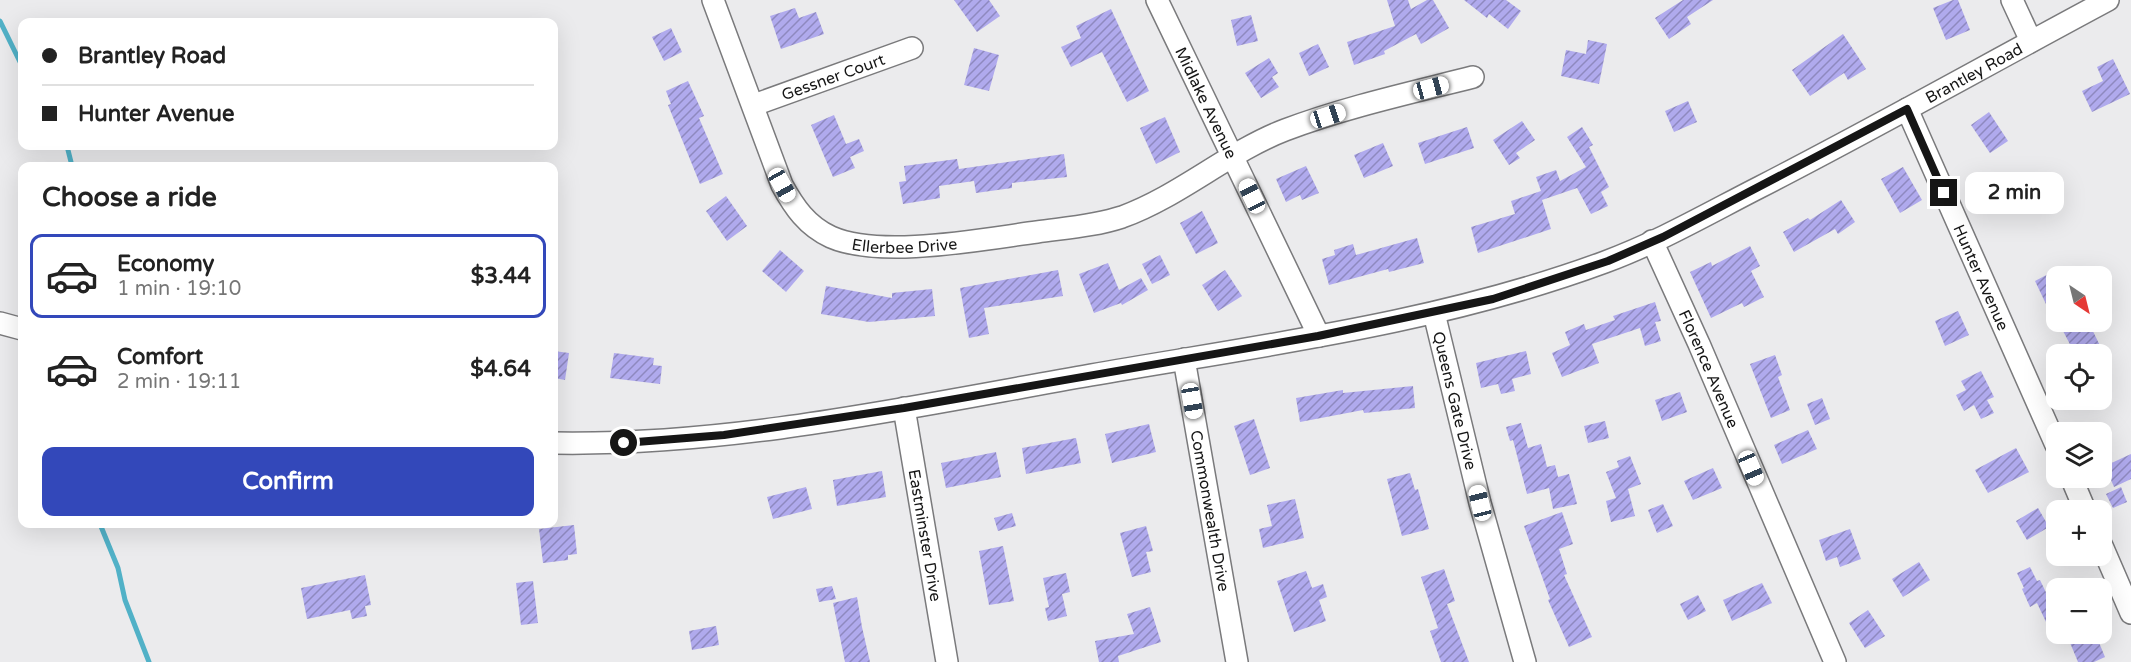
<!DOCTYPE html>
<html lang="en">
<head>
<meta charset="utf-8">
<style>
	:root { --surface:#fff; --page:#f6f6f6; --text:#222; --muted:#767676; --line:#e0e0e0; --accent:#3348ba }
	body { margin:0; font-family:"Varela Round",sans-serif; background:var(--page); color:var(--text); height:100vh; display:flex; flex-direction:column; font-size:22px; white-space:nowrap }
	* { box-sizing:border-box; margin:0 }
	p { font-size:20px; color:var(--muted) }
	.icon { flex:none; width:33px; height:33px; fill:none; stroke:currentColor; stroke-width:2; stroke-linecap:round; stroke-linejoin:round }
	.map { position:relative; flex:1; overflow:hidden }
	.panel { position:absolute; left:18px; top:162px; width:540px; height:366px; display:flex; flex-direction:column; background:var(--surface); border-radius:12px; box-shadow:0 6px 24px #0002 }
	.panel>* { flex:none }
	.guide { position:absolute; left:18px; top:18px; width:540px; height:132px; border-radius:12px; box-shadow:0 6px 24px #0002; display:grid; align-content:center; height:132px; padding:0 24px; background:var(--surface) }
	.needle { width:39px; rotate:145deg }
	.tools { position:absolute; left:2046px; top:266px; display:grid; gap:12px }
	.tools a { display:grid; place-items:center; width:66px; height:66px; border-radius:12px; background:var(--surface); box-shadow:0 6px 24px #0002; font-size:30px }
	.end { position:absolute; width:27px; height:27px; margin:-14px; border:8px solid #161616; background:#fff; box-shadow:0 0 0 3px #fff }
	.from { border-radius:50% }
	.bubble { position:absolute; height:42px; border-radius:12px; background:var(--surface); box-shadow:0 6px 24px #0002; font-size:20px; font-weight:700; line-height:42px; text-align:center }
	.car { position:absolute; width:18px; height:36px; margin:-18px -9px; border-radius:8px; box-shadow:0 0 4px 2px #0007; background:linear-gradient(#fff 24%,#345 0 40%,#fff 0 76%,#345 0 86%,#fff 0) }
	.guide b { display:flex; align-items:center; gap:21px; height:57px; font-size:22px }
	.guide b+b { border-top:2px solid var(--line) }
	.guide i { width:15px; height:15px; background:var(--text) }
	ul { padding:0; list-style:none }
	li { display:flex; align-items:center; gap:18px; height:84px; margin:0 12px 9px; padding:0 12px; border:3px solid transparent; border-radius:12px }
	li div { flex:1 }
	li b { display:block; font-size:22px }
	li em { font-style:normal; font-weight:700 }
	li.current { border-color:var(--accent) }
	li>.icon { width:54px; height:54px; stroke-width:1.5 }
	h2 { padding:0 24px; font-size:27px; line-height:72px }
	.button { display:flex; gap:12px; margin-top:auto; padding:12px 24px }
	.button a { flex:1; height:69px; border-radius:12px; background:var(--accent); color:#fff; font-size:24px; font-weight:700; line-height:69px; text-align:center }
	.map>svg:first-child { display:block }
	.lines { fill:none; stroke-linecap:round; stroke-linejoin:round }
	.stream { stroke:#51b1c7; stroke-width:5 }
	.building { fill:url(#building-hatch) }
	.minor-casing { stroke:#7a7a7c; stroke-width:24 }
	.minor { stroke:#fff; stroke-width:21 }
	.route { stroke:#161616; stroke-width:8 }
	.labels { text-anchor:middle; stroke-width:4.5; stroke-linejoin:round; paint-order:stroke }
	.street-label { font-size:16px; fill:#161616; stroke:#fff }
</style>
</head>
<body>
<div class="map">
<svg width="2131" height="662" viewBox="0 0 2131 662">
	<defs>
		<pattern id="building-hatch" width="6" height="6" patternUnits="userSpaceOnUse" patternTransform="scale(1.5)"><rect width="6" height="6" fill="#b0aaed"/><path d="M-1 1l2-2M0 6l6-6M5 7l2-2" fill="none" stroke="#8e89bf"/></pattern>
	</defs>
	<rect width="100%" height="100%" fill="#ebebed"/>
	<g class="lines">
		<g class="stream">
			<polyline points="0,21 22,66"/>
			<polyline points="67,146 72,166"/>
			<polyline points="100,524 118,568 125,600 149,662"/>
		</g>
	</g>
	<g class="building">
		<polygon points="954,0 989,0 1000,16 977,32"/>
		<polygon points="1387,0 1408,0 1411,9 1427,0 1433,0 1449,28 1421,44 1416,34 1384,51 1385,54 1354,65 1347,42 1395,26"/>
		<polygon points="1464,0 1506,0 1521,11 1508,29 1489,14 1487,18"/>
		<polygon points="1683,0 1713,0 1687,17 1691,24 1669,39 1655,18"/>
		<polygon points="1953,0 1958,0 1970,30 1946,40 1933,8"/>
		<polygon points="795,8 799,18 816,12 824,34 781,49 770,16"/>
		<polygon points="1111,9 1149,91 1127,102 1102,52 1071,67 1061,47 1081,38 1076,26"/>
		<polygon points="1251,15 1258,41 1237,46 1231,20"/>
		<polygon points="671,28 682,52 664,61 652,37"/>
		<polygon points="1843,34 1866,69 1848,80 1844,73 1810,96 1792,70"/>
		<polygon points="1588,40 1607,44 1599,84 1561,76 1566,50 1586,54"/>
		<polygon points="1318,44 1329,67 1309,76 1299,53"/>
		<polygon points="974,48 999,55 989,91 964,85"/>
		<polygon points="1269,58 1278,73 1272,77 1279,87 1261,98 1245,73"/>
		<polygon points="2113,59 2130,94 2092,112 2082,91 2103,81 2097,67"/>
		<polygon points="688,81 704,116 699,118 723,174 700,184 668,105 671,104 666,91"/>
		<polygon points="1688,101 1697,122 1674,132 1665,111"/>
		<polygon points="1989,112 2008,141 1990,153 1971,125"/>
		<polygon points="834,115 846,144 859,139 864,151 850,157 855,168 833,177 811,125"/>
		<polygon points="1165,117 1180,152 1156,164 1140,128"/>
		<polygon points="1522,121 1535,140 1516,153 1520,158 1509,165 1493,140"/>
		<polygon points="1467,127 1474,148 1425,164 1418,143"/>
		<polygon points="1582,127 1593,145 1589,147 1609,187 1601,192 1608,206 1591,214 1577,188 1542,200 1551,229 1478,253 1471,227 1515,214 1511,201 1541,191 1536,177 1556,170 1560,181 1586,167 1567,137"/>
		<polygon points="1383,143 1393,166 1364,178 1354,155"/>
		<polygon points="1064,154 1067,177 1012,183 1012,188 976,193 974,181 939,186 940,198 903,204 899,182 906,181 904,166 957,159 959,169"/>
		<polygon points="1306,166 1319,193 1302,200 1300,195 1286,202 1276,179"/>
		<polygon points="1903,167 1922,200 1900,213 1881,179"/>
		<polygon points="726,196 747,226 727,241 706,211"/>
		<polygon points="1841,200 1855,222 1838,234 1835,229 1794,252 1783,232 1808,218 1810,220"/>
		<polygon points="1202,211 1218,243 1196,254 1180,223"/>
		<polygon points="1417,238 1424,263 1389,272 1388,269 1329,285 1322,259 1335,255 1334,250 1353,244 1356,255"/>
		<polygon points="1750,246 1760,266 1751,271 1764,297 1744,307 1742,303 1711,318 1690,272 1711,262 1712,266"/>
		<polygon points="780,250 804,271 786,292 762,271"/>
		<polygon points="1160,255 1170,275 1152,284 1142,264"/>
		<polygon points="1108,263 1119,290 1141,278 1148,290 1122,305 1121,303 1094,313 1079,274"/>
		<polygon points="1058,270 1063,296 984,308 989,334 969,338 960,288"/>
		<polygon points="1225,270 1242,296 1218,311 1202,285"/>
		<polygon points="2056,270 2056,325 2035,281"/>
		<polygon points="826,286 892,298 892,293 932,289 935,316 869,322 821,314"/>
		<polygon points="1655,302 1661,321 1655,322 1661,341 1645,346 1640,328 1592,344 1599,363 1562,377 1552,353 1570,345 1565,332 1584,324 1586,330 1615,320 1613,316"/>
		<polygon points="1958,311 1969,335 1945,346 1935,321"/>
		<polygon points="2076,321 2088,321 2104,354 2075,354 2062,329"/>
		<polygon points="554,351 569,353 565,380 554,378"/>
		<polygon points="1526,351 1531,374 1512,379 1515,391 1501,394 1498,384 1481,388 1476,363"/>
		<polygon points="614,353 654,358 653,365 662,366 660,384 610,378"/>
		<polygon points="1775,355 1782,375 1778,377 1790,410 1771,418 1750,364"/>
		<polygon points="1981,371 1994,397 1987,400 1994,413 1981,419 1974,405 1964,411 1956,395 1966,390 1961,381"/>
		<polygon points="1413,386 1415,408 1364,413 1363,410 1300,422 1296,398 1343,390 1343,393"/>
		<polygon points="1680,392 1687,412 1662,421 1655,400"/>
		<polygon points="1822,398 1830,419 1815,425 1807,404"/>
		<polygon points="1254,419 1270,468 1250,475 1234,426"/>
		<polygon points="1605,421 1609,438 1588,443 1584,426"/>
		<polygon points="1521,423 1528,448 1541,444 1547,467 1555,465 1558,477 1569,474 1577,504 1553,509 1549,488 1527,494 1513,440 1510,441 1506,427"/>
		<polygon points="1149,424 1156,452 1112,463 1105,434"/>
		<polygon points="1808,430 1817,449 1782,464 1774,445"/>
		<polygon points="1076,438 1081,463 1026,474 1022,448"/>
		<polygon points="2016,448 2029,472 1988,493 1975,470"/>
		<polygon points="996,452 1001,477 946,488 941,463"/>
		<polygon points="2131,454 2131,479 2114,487 2105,466"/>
		<polygon points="1630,456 1641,484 1628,489 1635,516 1611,522 1606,501 1616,498 1606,472 1619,467 1617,461"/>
		<polygon points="1713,468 1722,488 1693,500 1684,481"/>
		<polygon points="882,471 886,497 837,506 833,480"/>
		<polygon points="1410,473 1415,490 1418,489 1429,529 1402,536 1387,479"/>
		<polygon points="806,487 812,509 773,519 767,497"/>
		<polygon points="2121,487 2127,502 2113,508 2106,494"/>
		<polygon points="1295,499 1304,538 1263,548 1259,529 1272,526 1267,505"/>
		<polygon points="1663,504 1673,526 1657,533 1648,510"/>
		<polygon points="2038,508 2049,527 2027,540 2016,521"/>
		<polygon points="1562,512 1573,544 1559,549 1567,574 1564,575 1592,637 1569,647 1548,600 1550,599 1524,526"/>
		<polygon points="1012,513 1016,526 998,531 994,518"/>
		<polygon points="574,525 577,554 568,555 568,560 543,563 539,529"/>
		<polygon points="1146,526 1153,551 1146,552 1151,572 1132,577 1120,533"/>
		<polygon points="1850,529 1861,559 1840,567 1837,557 1826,561 1819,540"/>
		<polygon points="1003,546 1014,601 989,605 979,551"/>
		<polygon points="1919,562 1930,580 1903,597 1892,579"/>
		<polygon points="2030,567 2037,581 2040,580 2056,613 2056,643 2037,603 2030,607 2022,589 2024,588 2017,573"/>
		<polygon points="1444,569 1455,601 1447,604 1469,662 1441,662 1430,631 1438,628 1421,577"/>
		<polygon points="1306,571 1312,588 1323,584 1327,597 1319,600 1326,621 1294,632 1277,581"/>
		<polygon points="1066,573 1070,592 1062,594 1067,616 1048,621 1045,608 1049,607 1043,578"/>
		<polygon points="365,575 371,605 365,606 367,616 352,619 350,610 307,619 301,588"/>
		<polygon points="533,581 538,623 521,625 516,583"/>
		<polygon points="1762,583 1772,603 1732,621 1723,600"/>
		<polygon points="832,586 836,599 819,602 816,589"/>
		<polygon points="1698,595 1706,611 1688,620 1680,604"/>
		<polygon points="857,597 862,627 870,662 845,662 833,603"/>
		<polygon points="1150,607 1161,642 1118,656 1119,662 1099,662 1095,641 1134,634 1127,614"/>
		<polygon points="1868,610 1885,636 1865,648 1849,623"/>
		<polygon points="716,626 719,645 692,650 689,631"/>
		<polygon points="2066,633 2095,633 2105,657 2094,662 2078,662"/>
	</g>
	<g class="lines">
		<g class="minor-casing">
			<g id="minor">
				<path id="s1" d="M713,0L782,185C794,207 807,226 831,237C881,259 983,239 1037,232C1065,228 1095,226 1122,217C1180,196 1228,152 1285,130C1346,107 1410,93 1473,77"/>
				<path id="s2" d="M1157,0L1319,336"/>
				<polyline points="2012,0 2031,41"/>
				<path id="s3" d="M754,105L912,48"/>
				<path id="s4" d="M1907,109L2056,445"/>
				<path id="s5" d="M1652,241L1699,344L1835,662"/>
				<path id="s6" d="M1434,313L1480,503L1525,662"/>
				<polyline points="0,323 22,329"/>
				<path id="s7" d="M1184,359L1237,662"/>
				<path id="s8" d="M904,408L947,662"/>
				<path id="s9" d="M554,443C734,446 914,406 1091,375C1264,345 1440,323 1605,262C1659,242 1709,213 1760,187C1877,127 1992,62 2108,0"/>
				<polyline points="2071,477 2085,510"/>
				<polyline points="2102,546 2131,613"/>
			</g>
		</g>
		<use href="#minor" class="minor"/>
	</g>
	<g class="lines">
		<polyline class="route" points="624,443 724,435 904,408 1318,336 1493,299 1608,261 1663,237 1907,109 1944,193"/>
	</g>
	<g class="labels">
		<g class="street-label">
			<text dy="6" stroke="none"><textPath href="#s9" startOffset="1484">Brantley Road</textPath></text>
			<text dy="6" stroke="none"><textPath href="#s3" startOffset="84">Gessner Court</textPath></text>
			<text dy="6" stroke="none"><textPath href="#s2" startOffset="114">Midlake Avenue</textPath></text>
			<text dy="6" stroke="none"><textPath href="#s1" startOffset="345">Ellerbee Drive</textPath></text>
			<text dy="6" stroke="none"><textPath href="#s4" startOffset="184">Hunter Avenue</textPath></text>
			<text dy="6" stroke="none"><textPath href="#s5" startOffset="140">Florence Avenue</textPath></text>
			<text dy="6" stroke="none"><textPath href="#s6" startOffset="90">Queens Gate Drive</textPath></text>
			<text dy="6" stroke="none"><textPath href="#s7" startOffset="154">Commonwealth Drive</textPath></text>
			<text dy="6" stroke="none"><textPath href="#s8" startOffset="129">Eastminster Drive</textPath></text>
		</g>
	</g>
</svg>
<div class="tools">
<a><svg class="needle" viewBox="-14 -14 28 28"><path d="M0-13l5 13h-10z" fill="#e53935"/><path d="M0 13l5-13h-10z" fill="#767676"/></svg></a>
<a><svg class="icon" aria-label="locate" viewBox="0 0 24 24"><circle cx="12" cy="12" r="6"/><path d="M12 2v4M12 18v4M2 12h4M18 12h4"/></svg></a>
<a><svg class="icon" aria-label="layers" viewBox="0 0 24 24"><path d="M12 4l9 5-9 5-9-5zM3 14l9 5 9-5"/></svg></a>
<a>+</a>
<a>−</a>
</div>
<i class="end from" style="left:624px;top:443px"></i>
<i class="end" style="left:1944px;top:193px"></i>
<div class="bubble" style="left:1965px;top:172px;width:99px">2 min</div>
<i class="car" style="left:1431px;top:88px;rotate:75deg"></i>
<i class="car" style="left:1328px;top:116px;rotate:72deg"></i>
<i class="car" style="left:782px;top:185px;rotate:151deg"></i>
<i class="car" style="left:1252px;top:196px;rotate:334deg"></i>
<i class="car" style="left:1192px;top:401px;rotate:170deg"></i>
<i class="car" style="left:1751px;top:468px;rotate:157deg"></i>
<i class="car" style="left:1480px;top:503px;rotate:346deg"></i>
<div class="guide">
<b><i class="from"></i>Brantley Road</b>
<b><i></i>Hunter Avenue</b>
</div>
<section class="panel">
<h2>Choose a ride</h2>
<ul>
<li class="current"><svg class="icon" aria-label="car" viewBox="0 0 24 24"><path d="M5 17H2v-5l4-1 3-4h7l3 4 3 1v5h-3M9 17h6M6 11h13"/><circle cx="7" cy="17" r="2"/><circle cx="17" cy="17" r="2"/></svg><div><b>Economy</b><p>1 min · 19:10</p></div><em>$3.44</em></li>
<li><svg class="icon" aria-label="car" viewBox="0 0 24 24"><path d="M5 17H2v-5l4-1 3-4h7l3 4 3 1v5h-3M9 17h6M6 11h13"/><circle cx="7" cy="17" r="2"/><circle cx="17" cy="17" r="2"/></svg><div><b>Comfort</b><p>2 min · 19:11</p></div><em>$4.64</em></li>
</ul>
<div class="button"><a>Confirm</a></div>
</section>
</div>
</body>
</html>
